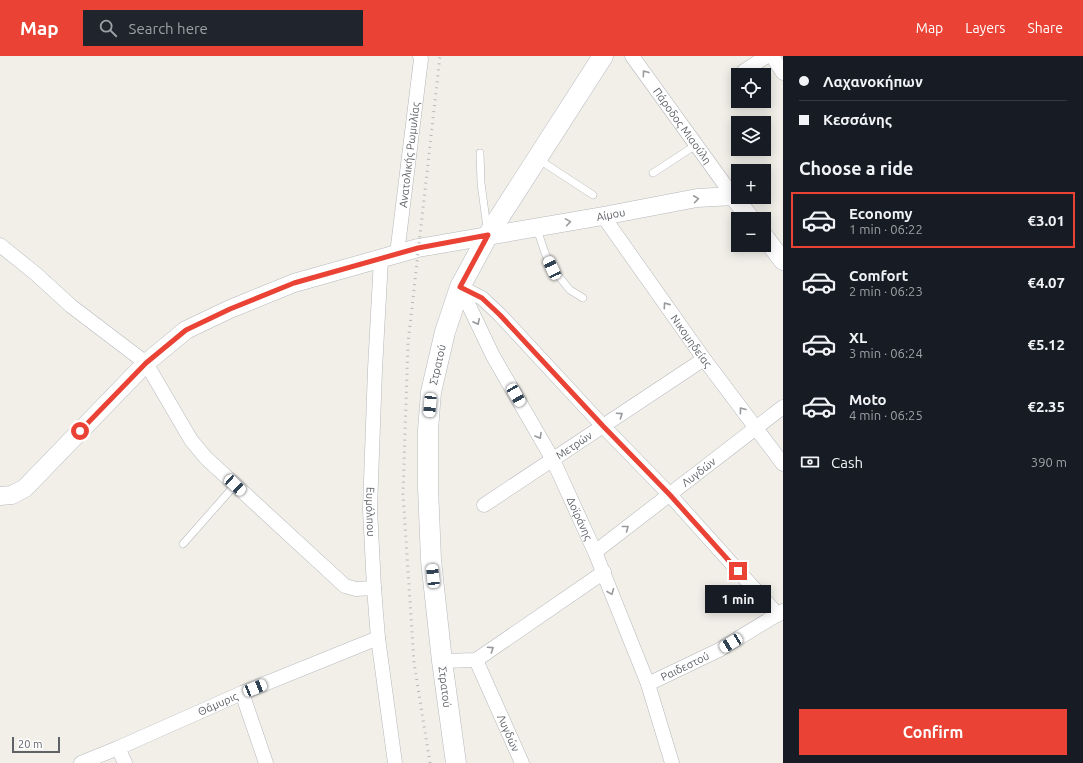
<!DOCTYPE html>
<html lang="en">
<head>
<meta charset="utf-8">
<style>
	:root { --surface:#171b24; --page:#20242c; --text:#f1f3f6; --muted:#9ea1a6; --line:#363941; --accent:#ea4335 }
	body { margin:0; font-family:Ubuntu,sans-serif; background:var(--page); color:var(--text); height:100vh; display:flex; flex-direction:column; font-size:15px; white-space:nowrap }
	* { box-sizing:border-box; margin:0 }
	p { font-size:13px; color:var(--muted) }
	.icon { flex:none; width:22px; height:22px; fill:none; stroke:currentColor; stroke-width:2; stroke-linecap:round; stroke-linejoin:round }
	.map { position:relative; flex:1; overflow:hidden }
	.panel { display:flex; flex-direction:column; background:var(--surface); width:300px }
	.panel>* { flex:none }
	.banner { display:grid; align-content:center; height:88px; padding:0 16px; background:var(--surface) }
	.fabs { position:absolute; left:731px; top:12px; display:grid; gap:8px }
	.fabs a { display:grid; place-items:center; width:40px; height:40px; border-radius:0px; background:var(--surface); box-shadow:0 2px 10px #0003; font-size:20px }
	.scale { position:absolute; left:12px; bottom:10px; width:48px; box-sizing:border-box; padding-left:4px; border:2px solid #5f6368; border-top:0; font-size:11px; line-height:14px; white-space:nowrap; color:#5f6368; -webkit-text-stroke:3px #fff; paint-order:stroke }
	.end { position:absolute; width:18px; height:18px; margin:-9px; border:5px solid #ea4335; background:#fff; box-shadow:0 0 0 2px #fff }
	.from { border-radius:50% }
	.bubble { position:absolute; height:28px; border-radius:0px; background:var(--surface); box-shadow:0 2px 10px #0003; font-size:13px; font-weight:600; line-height:28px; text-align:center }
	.car { position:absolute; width:12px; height:24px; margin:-12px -6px; border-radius:5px; box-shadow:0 0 3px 1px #0007; background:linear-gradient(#fff 24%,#345 0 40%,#fff 0 76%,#345 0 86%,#fff 0) }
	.banner b { display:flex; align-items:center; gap:14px; height:38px; font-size:15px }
	.banner b+b { border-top:1px solid var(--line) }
	.banner i { width:10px; height:10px; background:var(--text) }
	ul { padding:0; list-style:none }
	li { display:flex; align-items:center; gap:12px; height:56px; margin:0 8px 6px; padding:0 8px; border:2px solid transparent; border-radius:0px }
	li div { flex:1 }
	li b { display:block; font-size:15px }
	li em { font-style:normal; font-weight:600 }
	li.current { border-color:var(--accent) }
	li>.icon { width:36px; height:36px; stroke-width:1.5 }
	h2 { padding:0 16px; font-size:18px; line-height:48px }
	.pay { display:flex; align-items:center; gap:10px; height:44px; padding:0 16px; font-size:15px }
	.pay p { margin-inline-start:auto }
	.button { display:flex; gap:8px; margin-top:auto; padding:8px 16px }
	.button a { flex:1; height:46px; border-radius:0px; background:var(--accent); color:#fff; font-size:16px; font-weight:600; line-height:46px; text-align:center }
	header { display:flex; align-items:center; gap:24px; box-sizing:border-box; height:56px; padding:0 20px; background:var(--accent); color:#fff }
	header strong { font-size:19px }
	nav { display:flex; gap:22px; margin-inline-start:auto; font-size:14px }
	.search { width:280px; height:36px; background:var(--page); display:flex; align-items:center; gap:10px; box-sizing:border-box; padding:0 14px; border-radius:0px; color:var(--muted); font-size:15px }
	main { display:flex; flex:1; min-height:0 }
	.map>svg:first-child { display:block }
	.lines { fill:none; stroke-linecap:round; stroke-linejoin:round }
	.service-casing { stroke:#b5b8bc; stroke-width:8 }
	.minor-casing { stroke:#b5b8bc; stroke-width:15 }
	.tertiary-casing { stroke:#b5b8bc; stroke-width:19 }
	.secondary-casing { stroke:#b6babf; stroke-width:21 }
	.service { stroke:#fff; stroke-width:7 }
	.minor { stroke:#fff; stroke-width:14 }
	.tertiary { stroke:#fff; stroke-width:18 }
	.secondary { stroke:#fff; stroke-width:20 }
	.rail { stroke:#b6b7b8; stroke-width:3; stroke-dasharray:1 5; stroke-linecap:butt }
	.oneway { stroke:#979a9d }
	.route { stroke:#ea4335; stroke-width:5 }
	.labels { text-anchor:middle; stroke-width:3.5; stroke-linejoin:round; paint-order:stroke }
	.street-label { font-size:11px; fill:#5f6368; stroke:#fff }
</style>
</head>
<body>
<header>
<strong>Map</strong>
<div class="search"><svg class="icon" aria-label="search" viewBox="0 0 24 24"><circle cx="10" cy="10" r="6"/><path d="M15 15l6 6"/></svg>Search here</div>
<nav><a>Map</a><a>Layers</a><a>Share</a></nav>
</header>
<main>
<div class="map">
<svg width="783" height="707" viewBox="0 0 783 707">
	<rect width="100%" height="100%" fill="#f1efe8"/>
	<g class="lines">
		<g class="service-casing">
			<g id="service">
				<polyline points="480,97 481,127 487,172"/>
				<polyline points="538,103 593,139"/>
				<polyline points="653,117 696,89"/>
				<polyline points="537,173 545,197 552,212 570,234 583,242"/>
				<polyline points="183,488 235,429"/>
			</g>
		</g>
		<g class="minor-casing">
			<g id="minor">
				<path id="s1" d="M632,0L733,140"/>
				<polyline points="772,0 783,17"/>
				<polyline points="744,15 767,0"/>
				<path id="s2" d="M603,160L704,303L783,408"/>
				<polyline points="0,189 36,218 71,250 146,307 191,384 206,402 345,530 356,533 374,532"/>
				<path id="s3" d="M397,198L421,3L420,0"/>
				<path id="s4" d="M381,203L375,313L370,453L374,532L378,582L395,707"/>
				<path id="s5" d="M460,231L493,300L553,404L595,496L648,628L672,707"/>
				<polyline points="460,231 482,242 500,259 603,370 670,439 778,559"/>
				<path id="s6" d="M484,449L704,303"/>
				<path id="s7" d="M595,496L783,351"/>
				<path id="s8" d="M476,604L522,707"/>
				<polyline points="442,605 476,604 604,516"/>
				<path id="s9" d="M648,628L719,594L783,555"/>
				<polyline points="242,637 266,707"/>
				<polyline points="118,692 125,707"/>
				<path id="s10" d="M81,707L118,692L242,637L378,582"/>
			</g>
		</g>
		<g class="tertiary-casing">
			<g id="tertiary">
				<polyline points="764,180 783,205"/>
				<path id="s11" d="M0,440L12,439L25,432L146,307L186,274L230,253L294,227L418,192L603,160L697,142L733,140L751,163"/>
			</g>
		</g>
		<g class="secondary-casing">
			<g id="secondary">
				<path id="s12" d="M456,707L442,605L431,504L428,431V374L431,336L445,276L460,231L488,179L603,0"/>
			</g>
		</g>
		<use href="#service" class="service"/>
		<use href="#minor" class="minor"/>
		<use href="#tertiary" class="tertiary"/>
		<use href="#secondary" class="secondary"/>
		<polyline class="rail" points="430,707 414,607 403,438 408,287 440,0"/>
	</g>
	<defs><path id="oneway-chevron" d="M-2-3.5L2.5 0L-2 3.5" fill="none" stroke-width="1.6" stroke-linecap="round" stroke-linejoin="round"/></defs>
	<g class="oneway">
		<use href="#oneway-chevron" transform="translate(645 17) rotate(-126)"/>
		<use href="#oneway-chevron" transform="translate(696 143) rotate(-8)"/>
		<use href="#oneway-chevron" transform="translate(568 166) rotate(-9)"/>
		<use href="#oneway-chevron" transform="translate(666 249) rotate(-125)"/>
		<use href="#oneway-chevron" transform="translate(477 266) rotate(64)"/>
		<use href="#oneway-chevron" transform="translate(742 354) rotate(-127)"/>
		<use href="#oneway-chevron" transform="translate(620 359) rotate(-34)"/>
		<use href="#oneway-chevron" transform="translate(539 380) rotate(60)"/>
		<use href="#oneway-chevron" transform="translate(626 472) rotate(-38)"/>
		<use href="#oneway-chevron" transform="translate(611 536) rotate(68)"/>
		<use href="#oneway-chevron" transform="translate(491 593) rotate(-34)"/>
	</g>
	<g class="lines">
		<polyline class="route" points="80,375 146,307 186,274 230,253 294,227 418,192 488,179 460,231 482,242 500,259 603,370 670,439 738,515"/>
	</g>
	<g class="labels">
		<g class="street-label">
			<text dy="4" stroke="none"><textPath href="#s1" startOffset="86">Πάροδος Μιαούλη</textPath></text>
			<text dy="4" stroke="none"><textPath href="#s3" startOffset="100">Ανατολικής Ρωμυλίας</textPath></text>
			<text dy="4" stroke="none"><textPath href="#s11" startOffset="695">Αίμου</textPath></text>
			<text dy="4" stroke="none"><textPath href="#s2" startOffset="153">Νικομηδείας</textPath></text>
			<text dy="4" stroke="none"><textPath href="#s12" startOffset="401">Στρατού</textPath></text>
			<text dy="4" stroke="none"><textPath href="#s6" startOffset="108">Μετρών</textPath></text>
			<text dy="4" stroke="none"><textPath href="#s7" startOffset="131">Λυγδών</textPath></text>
			<text dy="4" stroke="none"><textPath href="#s4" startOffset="253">Ευμόλπου</textPath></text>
			<text dy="4" stroke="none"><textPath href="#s5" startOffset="261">Δοϊράνης</textPath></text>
			<text dy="4" stroke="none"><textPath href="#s9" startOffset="41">Ραιδεστού</textPath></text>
			<text transform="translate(445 631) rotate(83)" y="4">Στρατού</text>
			<text dy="4" stroke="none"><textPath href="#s10" startOffset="149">Θάμυρις</textPath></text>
			<text dy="4" stroke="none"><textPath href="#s8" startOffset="80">Λυγδών</textPath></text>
		</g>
	</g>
</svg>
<div class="fabs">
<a><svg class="icon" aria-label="locate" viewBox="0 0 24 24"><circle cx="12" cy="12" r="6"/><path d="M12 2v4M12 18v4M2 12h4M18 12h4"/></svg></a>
<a><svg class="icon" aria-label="layers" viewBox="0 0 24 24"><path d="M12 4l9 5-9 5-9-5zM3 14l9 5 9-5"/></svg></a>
<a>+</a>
<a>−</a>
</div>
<div class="scale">20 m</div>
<i class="end from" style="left:80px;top:375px"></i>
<i class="end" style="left:738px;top:515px"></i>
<div class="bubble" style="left:705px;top:529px;width:66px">1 min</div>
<i class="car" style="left:552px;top:212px;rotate:335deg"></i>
<i class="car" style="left:516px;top:339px;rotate:150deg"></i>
<i class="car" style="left:430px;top:349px;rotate:185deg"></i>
<i class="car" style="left:235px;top:429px;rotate:133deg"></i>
<i class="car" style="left:433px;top:520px;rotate:354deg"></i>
<i class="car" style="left:731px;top:587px;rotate:239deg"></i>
<i class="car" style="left:255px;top:632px;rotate:68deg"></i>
</div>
<section class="panel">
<div class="banner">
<b><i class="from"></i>Λαχανοκήπων</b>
<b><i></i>Κεσσάνης</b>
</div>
<h2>Choose a ride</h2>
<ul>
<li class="current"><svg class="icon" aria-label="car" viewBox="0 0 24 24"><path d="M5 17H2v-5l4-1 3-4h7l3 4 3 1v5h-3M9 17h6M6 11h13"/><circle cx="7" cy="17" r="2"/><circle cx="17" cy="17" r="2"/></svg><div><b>Economy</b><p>1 min · 06:22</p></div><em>€3.01</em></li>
<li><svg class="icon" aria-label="car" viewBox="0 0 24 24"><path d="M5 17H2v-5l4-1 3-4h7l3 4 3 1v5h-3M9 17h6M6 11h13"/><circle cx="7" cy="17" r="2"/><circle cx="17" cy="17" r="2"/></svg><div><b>Comfort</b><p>2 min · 06:23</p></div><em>€4.07</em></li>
<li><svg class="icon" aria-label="car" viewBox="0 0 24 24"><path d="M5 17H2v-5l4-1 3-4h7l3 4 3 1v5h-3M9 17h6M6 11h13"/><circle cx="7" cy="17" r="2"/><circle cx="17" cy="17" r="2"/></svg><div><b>XL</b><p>3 min · 06:24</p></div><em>€5.12</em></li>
<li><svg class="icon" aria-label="car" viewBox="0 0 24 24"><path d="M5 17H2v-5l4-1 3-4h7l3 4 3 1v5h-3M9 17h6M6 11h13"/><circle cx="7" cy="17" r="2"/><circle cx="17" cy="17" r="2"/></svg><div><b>Moto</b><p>4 min · 06:25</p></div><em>€2.35</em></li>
</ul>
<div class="pay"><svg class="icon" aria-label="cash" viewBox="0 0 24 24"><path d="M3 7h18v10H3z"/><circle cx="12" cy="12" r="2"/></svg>Cash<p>390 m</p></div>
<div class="button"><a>Confirm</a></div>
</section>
</main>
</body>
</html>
